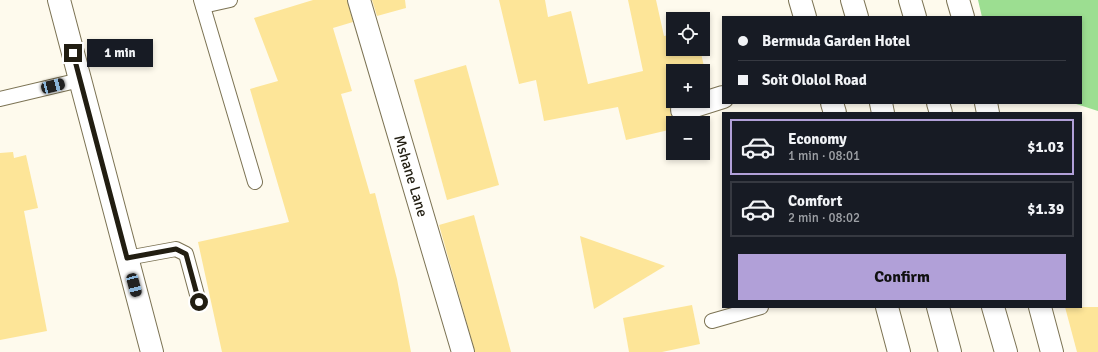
<!DOCTYPE html>
<html lang="en">
<head>
<meta charset="utf-8">
<style>
	:root { --surface:#171b24; --page:#242831; --text:#f1f3f6; --muted:#9ea1a6; --line:#363941; --accent:#b1a0d8 }
	body { margin:0; font-family:Signika,sans-serif; background:var(--page); color:var(--text); height:100vh; display:flex; flex-direction:column; font-size:15px; white-space:nowrap }
	* { box-sizing:border-box; margin:0 }
	p { font-size:13px; color:var(--muted) }
	.icon { flex:none; width:22px; height:22px; fill:none; stroke:currentColor; stroke-width:2; stroke-linecap:round; stroke-linejoin:round }
	.map { position:relative; flex:1; overflow:hidden }
	.side { position:absolute; left:722px; top:112px; width:360px; height:196px; display:flex; flex-direction:column; background:var(--surface); border-radius:0px; box-shadow:0 2px 6px #0003 }
	.side>* { flex:none }
	.banner { position:absolute; left:722px; top:16px; width:360px; height:88px; border-radius:0px; box-shadow:0 2px 6px #0003; display:grid; align-content:center; height:88px; padding:0 16px; background:var(--surface) }
	.controls { position:absolute; left:666px; top:12px; display:grid; gap:8px }
	.controls a { display:grid; place-items:center; width:44px; height:44px; border-radius:0px; background:var(--surface); box-shadow:0 2px 6px #0003; font-size:20px }
	.end { position:absolute; width:18px; height:18px; margin:-9px; border:5px solid #221e12; background:#fff; box-shadow:0 0 0 2px #fff }
	.from { border-radius:50% }
	.bubble { position:absolute; height:28px; border-radius:0px; background:var(--surface); box-shadow:0 2px 6px #0003; font-size:13px; font-weight:700; line-height:28px; text-align:center }
	.car { position:absolute; width:12px; height:24px; margin:-12px -6px; border-radius:5px; box-shadow:0 0 3px 1px #0007; background:linear-gradient(#222 24%,#8ab4d8 0 40%,#222 0 76%,#8ab4d8 0 86%,#222 0) }
	.banner b { display:flex; align-items:center; gap:14px; height:38px; font-size:15px }
	.banner b+b { border-top:1px solid var(--line) }
	.banner i { width:10px; height:10px; background:var(--text) }
	ul { padding:7px 0 0; list-style:none }
	li { display:flex; align-items:center; gap:12px; height:56px; margin:0 8px 6px; padding:0 8px; border:2px solid var(--line); border-radius:0px }
	li div { flex:1 }
	li b { display:block; font-size:15px }
	li em { font-style:normal; font-weight:700 }
	li.current { border-color:var(--accent) }
	li>.icon { width:36px; height:36px; stroke-width:1.5 }
	.cta { display:flex; gap:8px; margin-top:auto; padding:8px 16px }
	.cta a { flex:1; height:46px; border-radius:0px; background:var(--accent); color:#111; font-size:16px; font-weight:700; line-height:46px; text-align:center }
	.map>svg:first-child { display:block }
	.green { fill:#9cde91 }
	.building { fill:#fde598 }
	.lines { fill:none; stroke-linecap:round; stroke-linejoin:round }
	.lane-casing { stroke:#7c7354; stroke-width:16 }
	.street-casing { stroke:#7c7354; stroke-width:24 }
	.primary-casing { stroke:#7c7354; stroke-width:24 }
	.lane { stroke:#fff; stroke-width:14 }
	.street { stroke:#fff; stroke-width:22 }
	.primary { stroke:#fff; stroke-width:22 }
	.route { stroke:#221e12; stroke-width:5 }
	.labels { text-anchor:middle; stroke-width:4; stroke-linejoin:round; paint-order:stroke }
	.street-label { font-size:15px; fill:#221e12; stroke:#fff }
</style>
</head>
<body>
<div class="map">
<svg width="1098" height="352" viewBox="0 0 1098 352">
	<rect width="100%" height="100%" fill="#fefaed"/>
	<polygon class="green" points="978,0 1098,0 1098,111 1073,103 1081,103 1081,17 982,17"/>
	<g class="building">
		<polygon points="313,0 347,0 353,22 333,28 352,91 341,94 370,194 375,193 397,279 411,352 222,352 198,242 289,222 250,89 278,81 254,18"/>
		<polygon points="372,0 405,0 406,8 377,16"/>
		<polygon points="499,0 545,0 548,17 571,11 588,84 643,71 628,0 656,0 664,36 673,34 673,49 700,49 709,88 703,90 703,71 673,71 674,101 670,103 670,113 673,118 673,129 626,140 618,107 544,121 536,80 519,84"/>
		<polygon points="466,65 499,185 447,200 414,80"/>
		<polygon points="13,152 14,158 26,155 38,208 24,211 47,331 0,340 0,153"/>
		<polygon points="474,215 511,352 475,352 439,225"/>
		<polygon points="580,236 665,266 594,309"/>
		<polygon points="692,305 700,344 662,352 629,352 623,318"/>
		<polygon points="1065,307 1098,307 1098,352 1077,352"/>
	</g>
	<g class="lines">
		<g class="lane-casing">
			<g id="lane">
				<polyline points="201,0 255,182"/>
				<polyline points="203,6 230,0"/>
				<polyline points="0,99 80,80"/>
				<polyline points="127,258 176,249 186,254 199,302"/>
				<polyline points="712,321 761,307"/>
			</g>
		</g>
		<g class="street-casing">
			<g id="street">
				<polyline points="59,0 152,352"/>
				<polyline points="359,0 463,352"/>
				<polyline points="800,0 805,17"/>
				<polyline points="832,103 835,113"/>
				<polyline points="682,110 723,97"/>
				<polyline points="887,307 899,352"/>
			</g>
		</g>
		<g class="primary-casing">
			<g id="primary">
				<polyline points="852,0 857,17"/>
				<polyline points="910,0 915,17"/>
				<polyline points="958,0 963,17"/>
				<polyline points="881,103 883,113"/>
				<polyline points="938,103 941,113"/>
				<polyline points="986,103 988,113"/>
				<polyline points="938,307 950,352"/>
				<polyline points="993,307 1006,352"/>
				<polyline points="1040,307 1052,352"/>
			</g>
		</g>
		<use href="#lane" class="lane"/>
		<use href="#street" class="street"/>
		<use href="#primary" class="primary"/>
	</g>
	<g class="lines">
		<polyline class="route" points="73,53 127,258 176,249 186,254 199,302"/>
	</g>
	<g class="labels">
		<g class="street-label">
			<text transform="translate(411 176) rotate(73)" y="5">Mshane Lane</text>
		</g>
	</g>
</svg>
<div class="controls">
<a><svg class="icon" aria-label="locate" viewBox="0 0 24 24"><circle cx="12" cy="12" r="6"/><path d="M12 2v4M12 18v4M2 12h4M18 12h4"/></svg></a>
<a>+</a>
<a>−</a>
</div>
<i class="end from" style="left:199px;top:302px"></i>
<i class="end" style="left:73px;top:53px"></i>
<div class="bubble" style="left:87px;top:39px;width:66px">1 min</div>
<i class="car" style="left:53px;top:86px;rotate:76deg"></i>
<i class="car" style="left:134px;top:285px;rotate:165deg"></i>
<div class="banner">
<b><i class="from"></i>Bermuda Garden Hotel</b>
<b><i></i>Soit Ololol Road</b>
</div>
<section class="side">
<ul>
<li class="current"><svg class="icon" aria-label="car" viewBox="0 0 24 24"><path d="M5 17H2v-5l4-1 3-4h7l3 4 3 1v5h-3M9 17h6M6 11h13"/><circle cx="7" cy="17" r="2"/><circle cx="17" cy="17" r="2"/></svg><div><b>Economy</b><p>1 min · 08:01</p></div><em>$1.03</em></li>
<li><svg class="icon" aria-label="car" viewBox="0 0 24 24"><path d="M5 17H2v-5l4-1 3-4h7l3 4 3 1v5h-3M9 17h6M6 11h13"/><circle cx="7" cy="17" r="2"/><circle cx="17" cy="17" r="2"/></svg><div><b>Comfort</b><p>2 min · 08:02</p></div><em>$1.39</em></li>
</ul>
<div class="cta"><a>Confirm</a></div>
</section>
</div>
</body>
</html>
